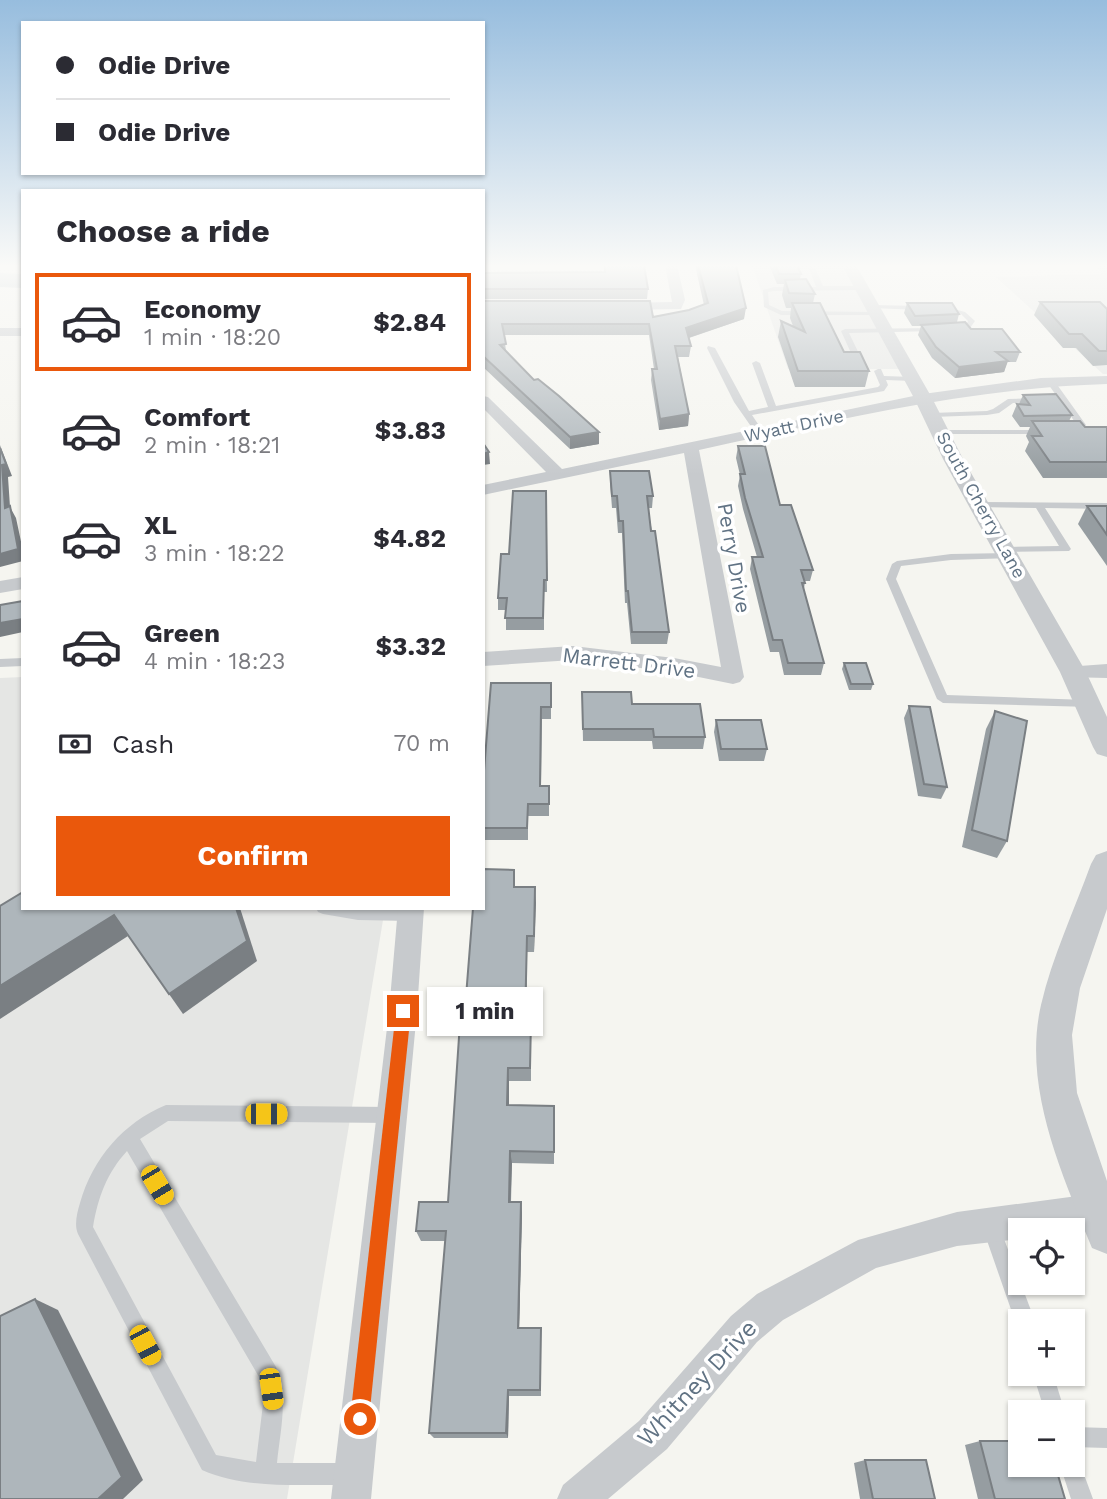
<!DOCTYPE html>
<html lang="en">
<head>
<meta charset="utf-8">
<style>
	:root { --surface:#fff; --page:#f2f2f3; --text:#2b2b33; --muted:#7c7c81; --line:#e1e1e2; --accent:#ea580c }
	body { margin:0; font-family:"Work Sans",sans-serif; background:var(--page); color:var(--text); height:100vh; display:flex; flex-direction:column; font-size:26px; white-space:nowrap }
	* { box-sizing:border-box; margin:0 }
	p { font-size:23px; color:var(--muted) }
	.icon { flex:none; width:38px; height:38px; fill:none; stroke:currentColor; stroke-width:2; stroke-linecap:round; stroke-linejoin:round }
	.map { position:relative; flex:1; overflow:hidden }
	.drawer { position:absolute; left:21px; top:189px; width:464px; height:721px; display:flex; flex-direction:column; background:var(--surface); border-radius:0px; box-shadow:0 2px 5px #0004 }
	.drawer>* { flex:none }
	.guide { position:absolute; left:21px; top:21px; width:464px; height:154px; border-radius:0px; box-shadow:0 2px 5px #0004; display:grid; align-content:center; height:154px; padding:0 35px; background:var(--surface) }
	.fabs { position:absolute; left:1008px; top:1218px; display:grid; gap:14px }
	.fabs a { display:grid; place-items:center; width:77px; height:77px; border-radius:0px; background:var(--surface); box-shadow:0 2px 5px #0004; font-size:35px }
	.end { position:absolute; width:32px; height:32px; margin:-16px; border:9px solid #ea580c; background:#fff; box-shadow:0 0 0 4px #fff }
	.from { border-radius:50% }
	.bubble { position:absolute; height:49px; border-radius:0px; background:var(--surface); box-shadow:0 2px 5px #0004; font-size:23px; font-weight:700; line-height:49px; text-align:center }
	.car { position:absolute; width:21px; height:42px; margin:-21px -10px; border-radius:9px; box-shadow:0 0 5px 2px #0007; background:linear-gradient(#f5c518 24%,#345 0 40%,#f5c518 0 76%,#345 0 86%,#f5c518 0) }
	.guide b { display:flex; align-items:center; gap:24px; height:66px; font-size:26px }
	.guide b+b { border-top:2px solid var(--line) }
	.guide i { width:18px; height:18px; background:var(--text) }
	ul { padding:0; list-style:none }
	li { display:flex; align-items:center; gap:21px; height:98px; margin:0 14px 10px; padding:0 21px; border:4px solid transparent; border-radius:0px }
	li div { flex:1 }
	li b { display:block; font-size:26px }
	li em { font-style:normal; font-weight:700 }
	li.current { border-color:var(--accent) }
	li>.icon { width:63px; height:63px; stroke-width:1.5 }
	h2 { padding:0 35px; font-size:32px; line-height:84px }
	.pay { display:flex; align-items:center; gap:18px; height:77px; padding:0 35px; font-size:26px }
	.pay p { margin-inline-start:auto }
	.button { display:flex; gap:14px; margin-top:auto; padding:14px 35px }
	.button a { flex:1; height:80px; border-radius:0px; background:var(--accent); color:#fff; font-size:28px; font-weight:700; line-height:80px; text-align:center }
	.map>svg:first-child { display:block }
	.built { fill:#e5e6e4 }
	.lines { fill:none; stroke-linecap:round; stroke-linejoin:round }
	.river { fill:#bfcad0; fill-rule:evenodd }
	.service { fill:#c7cacd; fill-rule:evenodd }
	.minor { fill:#c7cacd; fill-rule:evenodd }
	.tertiary { fill:#c7cacd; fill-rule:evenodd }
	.wall { fill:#969da1 }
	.shaded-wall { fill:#7a7f83 }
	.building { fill:#aeb6bb; stroke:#7a7f83; stroke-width:2 }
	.route { fill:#ea580c }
	.labels { text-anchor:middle; stroke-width:7; stroke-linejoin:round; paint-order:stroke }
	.far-street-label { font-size:18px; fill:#617384; stroke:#fff }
	.street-label { font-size:21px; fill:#617384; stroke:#fff }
	.near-street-label { font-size:24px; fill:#617384; stroke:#fff }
</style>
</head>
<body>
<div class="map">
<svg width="1107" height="1499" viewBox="0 0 1107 1499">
	<rect width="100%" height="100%" fill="#f5f5f0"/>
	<g class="built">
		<polygon points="752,265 843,265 901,369 788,369"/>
		<polygon points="1096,265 1107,265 1107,374 1103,374 996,277 1101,274"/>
		<polygon points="23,677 23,908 385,908 287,1499 0,1499 0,678"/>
	</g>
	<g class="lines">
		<polygon class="river" points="0,273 23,274 23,288 0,287"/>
		<g class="service">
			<polygon points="808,265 814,265 823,286 862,286 865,288 862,290 774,291 768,292 769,305 782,311 876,312 879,314 878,315 781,315 764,307 763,290 774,287 816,287"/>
			<polygon points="873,305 921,306 924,308 921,310 871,308 871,306"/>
			<polygon points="943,306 965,312 975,321 970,328 951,331 951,329 966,325 968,321 961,314 941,309 940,308"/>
			<polygon points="934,328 936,329 936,331 849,333 864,364 860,366 856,364 841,331 845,329"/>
			<polygon points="708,346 715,348 749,411 768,407 752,363 756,361 760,363 776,406 878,387 880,385 874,371 878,369 881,369 884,376 913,377 917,379 913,381 886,380 888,385 884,391 752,415 764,433 760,435 757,435 734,402 707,348"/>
			<polygon points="1047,379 1053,379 1086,425 1076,434 1069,432 1077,425 1046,381"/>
			<polygon points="1036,398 1039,398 1039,402 1013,403 999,413 987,415 932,417 928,415 932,413 987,411 993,409 1008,399"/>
			<polygon points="937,430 1041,430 1045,432 1041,434 937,434"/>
			<polygon points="980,502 1107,503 1107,509 1045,508 1071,549 1069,551 1005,552 1000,549 1002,547 1059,546 1036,508 977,507 977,503"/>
			<polygon points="1009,553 1014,556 1012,558 951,560 901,566 896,579 947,695 1087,700 1093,704 1091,707 943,703 937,699 886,579 892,564 897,561 951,554"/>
			<polygon points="23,658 23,666 0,667 0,659"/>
			<polygon points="316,908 410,909 415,911 417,915 415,919 410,921 358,920 323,914 318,912"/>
			<path d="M166,1105L392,1107L398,1109L400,1115L398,1121L392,1123L168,1121L140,1139L276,1367C289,1397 280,1432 277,1463H350L358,1466L361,1474L358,1482L350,1485C300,1484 248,1490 202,1470L78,1234C74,1225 77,1213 80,1203C93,1158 123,1123 166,1105ZM127,1151L259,1377L263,1404L256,1462L216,1455L93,1227C98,1197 107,1173 127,1151Z"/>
			<polygon points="992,1220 998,1223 1035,1321 1020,1321 1020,1329 1015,1321 983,1229 986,1223"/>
			<polygon points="1033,1374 1053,1374 1065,1412 1045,1412"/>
			<polygon points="1073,1427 1107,1428 1107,1448 1073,1447"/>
			<polygon points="1073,1455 1078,1458 1093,1499 1071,1499 1060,1465 1073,1465"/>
		</g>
		<g class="minor">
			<polygon points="665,265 677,265 685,300 681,309 617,310 615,307 621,303 672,302"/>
			<rect x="0" y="328" width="23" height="8"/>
			<path d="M1107,376V384C968,388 834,421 699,450L744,677L740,682L733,684L674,672L573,660L483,666V652L573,646L674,658L721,667L684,453L483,495V485L546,472L483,408V396L488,397L562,469L923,394L1041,378Z"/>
			<polygon points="23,577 23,589 0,593 0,581"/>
			<polygon points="1107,664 1107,678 1066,677 1063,672 1066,667"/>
			<polygon points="398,908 424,908 417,1011 371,1499 331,1499 389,1011"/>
			<polygon points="1107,1192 1107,1226 1073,1232 1020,1230 1020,1239 957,1246 876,1268 783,1320 757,1342 667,1449 608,1499 557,1499 563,1485 639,1421 731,1316 757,1294 858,1240 957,1212"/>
		</g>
		<g class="tertiary">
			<polygon points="842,265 856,265 932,398 963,459 1086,672 1107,717 1107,757 1097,754 1093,747 1060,672 943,459 914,398"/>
			<path d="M1107,851V909L1080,988L1072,1035L1077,1093L1107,1181V1254L1092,1248C1062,1174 1022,1087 1041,1005C1052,957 1074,911 1091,864L1096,855Z"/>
		</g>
	</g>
	<g class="wall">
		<polygon points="604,265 644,265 648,289 647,299 483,299 483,273 604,272"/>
		<polygon points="695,265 736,265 744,319 689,338 691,346 689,357 678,357 689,414 688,426 659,430 651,380 652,369 654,369 649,335 504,335 506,351 534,380 599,444 570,449 483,367 483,301 653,317 689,310 704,305"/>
		<polygon points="769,265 797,265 801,274 800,279 815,294 813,303 844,352 869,371 865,387 795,387 778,337 781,321 793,326 790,318 791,308 786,308 782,295 784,284 777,284"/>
		<polygon points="1040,302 1107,309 1107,365 1093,366 1076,348 1063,348 1034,315"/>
		<polygon points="907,303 959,314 957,322 1020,352 1016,362 1007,362 1004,372 955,378 932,358 918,335 921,326 912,326 904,313"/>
		<polygon points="1023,395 1072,415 1069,421 1085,427 1107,427 1107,478 1043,478 1025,451 1029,442 1026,436 1030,427 1020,427 1012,416 1017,404 1019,404"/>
		<polygon points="738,446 780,505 813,570 810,581 805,581 804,589 824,663 821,675 784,675 779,652 770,652 750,569 752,557 757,557 743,509 738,486 740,475 736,458"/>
		<polygon points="610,471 653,496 652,508 648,508 669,632 667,644 631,644 627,603 625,603 622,533 618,533 616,508 612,508 610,482"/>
		<polygon points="546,491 547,592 544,592 544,630 506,630 506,610 498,610 498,598 509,554"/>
		<polygon points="1087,506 1107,506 1107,566 1078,524"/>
		<polygon points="844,663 873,684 871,690 849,690 842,669"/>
		<polygon points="551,683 551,719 542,719 541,786 549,786 549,816 528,816 528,840 483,840 483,783"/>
		<polygon points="582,692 632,704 705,737 703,749 653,749 652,741 583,741"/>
		<polygon points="909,706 947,787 941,799 918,796 904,718"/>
		<polygon points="995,711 1007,841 997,858 962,847 986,729"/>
		<polygon points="716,720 767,749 764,761 719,761 714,732"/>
		<polygon points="515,887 535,887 534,952 527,952 526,1021 531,1021 531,1081 509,1081 509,1105 554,1106 554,1164 512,1163 511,1202 521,1202 522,1213 519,1328 541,1335 541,1396 509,1396 508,1438 434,1438 429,1433 445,1241 421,1241 416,1231 448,1202 464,1022"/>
		<polygon points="980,1441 1065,1499 978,1499 965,1445"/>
		<polygon points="865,1460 935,1499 860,1499 854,1463"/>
	</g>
	<g class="shaded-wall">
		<polygon points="746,308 744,319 685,339 686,328"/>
		<polygon points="1008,361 1004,372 955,378 959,367"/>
		<polygon points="689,414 688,426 659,430 660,419"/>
		<polygon points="599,432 599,444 570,449 570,437"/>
		<polygon points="0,445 12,476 8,477 10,507 16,518 23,551 23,561 0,567 0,554 5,508"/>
		<polygon points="489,452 490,464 483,465 483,454"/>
		<polygon points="23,619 23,632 0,637 0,623"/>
		<polygon points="535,887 536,903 534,952 534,936"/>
		<polygon points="236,908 240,908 257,961 183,1014 169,994"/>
		<polygon points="114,915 128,936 0,1019 0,986"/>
		<polygon points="527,936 527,952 526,1035 525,1021"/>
		<polygon points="508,1068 509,1081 509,1118 507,1105"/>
		<polygon points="510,1151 512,1163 510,1213 509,1202"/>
		<polygon points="521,1202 522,1213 519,1335 518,1328"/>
		<polygon points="35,1299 58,1310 143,1480 123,1499 98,1499"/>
		<polygon points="508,1390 509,1396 508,1438 506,1433"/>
	</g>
	<g class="building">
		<polygon points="605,265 644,265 648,289 483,289 483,273 605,272"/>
		<polygon points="698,265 736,265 746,308 686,328 691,346 675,346 689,414 660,419 652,369 657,369 649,324 502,324 506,344 500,345 534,380 538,379 559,396 599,432 570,437 483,356 483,301 650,301 653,317 689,310 708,303"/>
		<polygon points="775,265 797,265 801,274 779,274"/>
		<polygon points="806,279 815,294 789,293 785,280"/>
		<polygon points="1040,302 1100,302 1107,309 1107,351 1099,351 1082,334 1069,334"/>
		<polygon points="792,303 820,303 844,352 860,352 869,371 798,371 781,321 805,332"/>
		<polygon points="907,303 952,303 959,314 915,316"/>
		<polygon points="965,322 971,329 1002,329 1020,352 996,352 1008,361 959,367 936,347 921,325"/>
		<polygon points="1056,394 1072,415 1024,416 1017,404 1030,405 1023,395"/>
		<polygon points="1032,421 1080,421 1085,427 1107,427 1107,462 1050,462 1032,436 1042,436"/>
		<polygon points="483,443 489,452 483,454"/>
		<polygon points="738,446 765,446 780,505 791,505 813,570 801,570 805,583 802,583 824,663 788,663 782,640 773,640 752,557 763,557 745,498 740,474 745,474"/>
		<polygon points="0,448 6,464 2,465 5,508 10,506 18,549 0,554"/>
		<polygon points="610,471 649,471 653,496 647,496 651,531 655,531 669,632 632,632 628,591 626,591 623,521 619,521 617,496 612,496"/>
		<polygon points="513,491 546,491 547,580 544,580 543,618 505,618 507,598 498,598 501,554 509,554"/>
		<polygon points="1087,506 1107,506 1107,535"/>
		<polygon points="23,601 23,619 0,623 0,605"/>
		<polygon points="844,663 866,663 873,684 851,684"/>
		<polygon points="491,683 551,683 551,707 541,707 540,786 549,786 549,804 528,804 527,828 483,828 483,783"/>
		<polygon points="582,692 631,692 632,704 700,704 705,737 654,737 653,729 583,729"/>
		<polygon points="909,706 930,707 947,787 924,784"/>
		<polygon points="995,711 1027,721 1007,841 972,830"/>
		<polygon points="716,720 761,720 767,749 721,749"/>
		<polygon points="483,869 514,870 514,887 535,887 534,936 527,936 525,1021 531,1021 530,1068 508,1068 507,1105 554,1106 554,1152 510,1151 509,1202 521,1202 518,1328 541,1328 540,1390 508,1390 506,1433 429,1433 446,1231 416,1231 419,1202 448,1202 460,1022 464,1022 473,908 483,908"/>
		<polygon points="23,892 23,908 236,908 247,941 169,994 114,915 0,986 0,906"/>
		<polygon points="35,1299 122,1477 98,1499 0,1499 0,1316"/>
		<polygon points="980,1441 1020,1441 1020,1465 1055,1465 1065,1499 995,1499"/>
		<polygon points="865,1460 926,1460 935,1499 873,1499"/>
	</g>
	<linearGradient id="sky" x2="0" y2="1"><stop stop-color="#97bdde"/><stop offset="0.56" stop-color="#fafaf8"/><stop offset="1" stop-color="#fafaf8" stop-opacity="0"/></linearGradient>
	<rect width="1107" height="475" fill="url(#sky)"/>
	<polygon class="route" points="403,1004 411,1011 369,1419 366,1426 360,1429 353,1426 350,1419 396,1011"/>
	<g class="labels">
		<g class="far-street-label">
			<text transform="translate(794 426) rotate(-12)" y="6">Wyatt Drive</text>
			<text transform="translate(981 505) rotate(61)" y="6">South Cherry Lane</text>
		</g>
		<g class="street-label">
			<text transform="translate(734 558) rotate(80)" y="7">Perry Drive</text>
			<text transform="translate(629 663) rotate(7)" y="7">Marrett Drive</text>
		</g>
		<g class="near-street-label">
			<text transform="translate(697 1383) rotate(-47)" y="8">Whitney Drive</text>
		</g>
	</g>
</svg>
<div class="fabs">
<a><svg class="icon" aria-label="locate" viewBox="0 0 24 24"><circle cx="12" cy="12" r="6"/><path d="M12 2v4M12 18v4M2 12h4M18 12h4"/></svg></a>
<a>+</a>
<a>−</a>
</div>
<i class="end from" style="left:360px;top:1419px"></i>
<i class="end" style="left:403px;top:1011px"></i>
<div class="bubble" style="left:427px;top:987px;width:116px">1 min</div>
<i class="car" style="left:266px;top:1114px;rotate:90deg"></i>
<i class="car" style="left:157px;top:1185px;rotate:149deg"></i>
<i class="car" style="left:145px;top:1345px;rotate:152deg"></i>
<i class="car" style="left:271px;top:1389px;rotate:172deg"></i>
<div class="guide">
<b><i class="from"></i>Odie Drive</b>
<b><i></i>Odie Drive</b>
</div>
<section class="drawer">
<h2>Choose a ride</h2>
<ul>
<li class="current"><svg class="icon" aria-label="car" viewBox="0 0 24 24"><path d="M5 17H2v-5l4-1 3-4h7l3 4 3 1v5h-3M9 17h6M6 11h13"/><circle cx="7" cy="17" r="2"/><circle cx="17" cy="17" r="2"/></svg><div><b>Economy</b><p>1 min · 18:20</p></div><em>$2.84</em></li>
<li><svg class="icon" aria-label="car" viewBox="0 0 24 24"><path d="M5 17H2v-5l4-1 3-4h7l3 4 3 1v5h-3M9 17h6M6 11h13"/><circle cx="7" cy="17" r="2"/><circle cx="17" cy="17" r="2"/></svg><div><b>Comfort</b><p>2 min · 18:21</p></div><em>$3.83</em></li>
<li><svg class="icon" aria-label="car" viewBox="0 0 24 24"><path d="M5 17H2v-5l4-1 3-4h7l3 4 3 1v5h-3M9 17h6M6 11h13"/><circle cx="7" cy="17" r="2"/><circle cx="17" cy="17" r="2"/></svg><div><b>XL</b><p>3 min · 18:22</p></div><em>$4.82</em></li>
<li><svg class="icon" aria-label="car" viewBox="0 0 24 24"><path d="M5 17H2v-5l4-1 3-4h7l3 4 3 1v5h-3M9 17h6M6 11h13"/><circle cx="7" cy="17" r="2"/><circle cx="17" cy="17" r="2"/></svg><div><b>Green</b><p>4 min · 18:23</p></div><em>$3.32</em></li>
</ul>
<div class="pay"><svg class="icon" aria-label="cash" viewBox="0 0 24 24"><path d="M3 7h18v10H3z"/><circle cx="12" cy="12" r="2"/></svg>Cash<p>70 m</p></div>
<div class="button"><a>Confirm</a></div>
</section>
</div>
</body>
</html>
